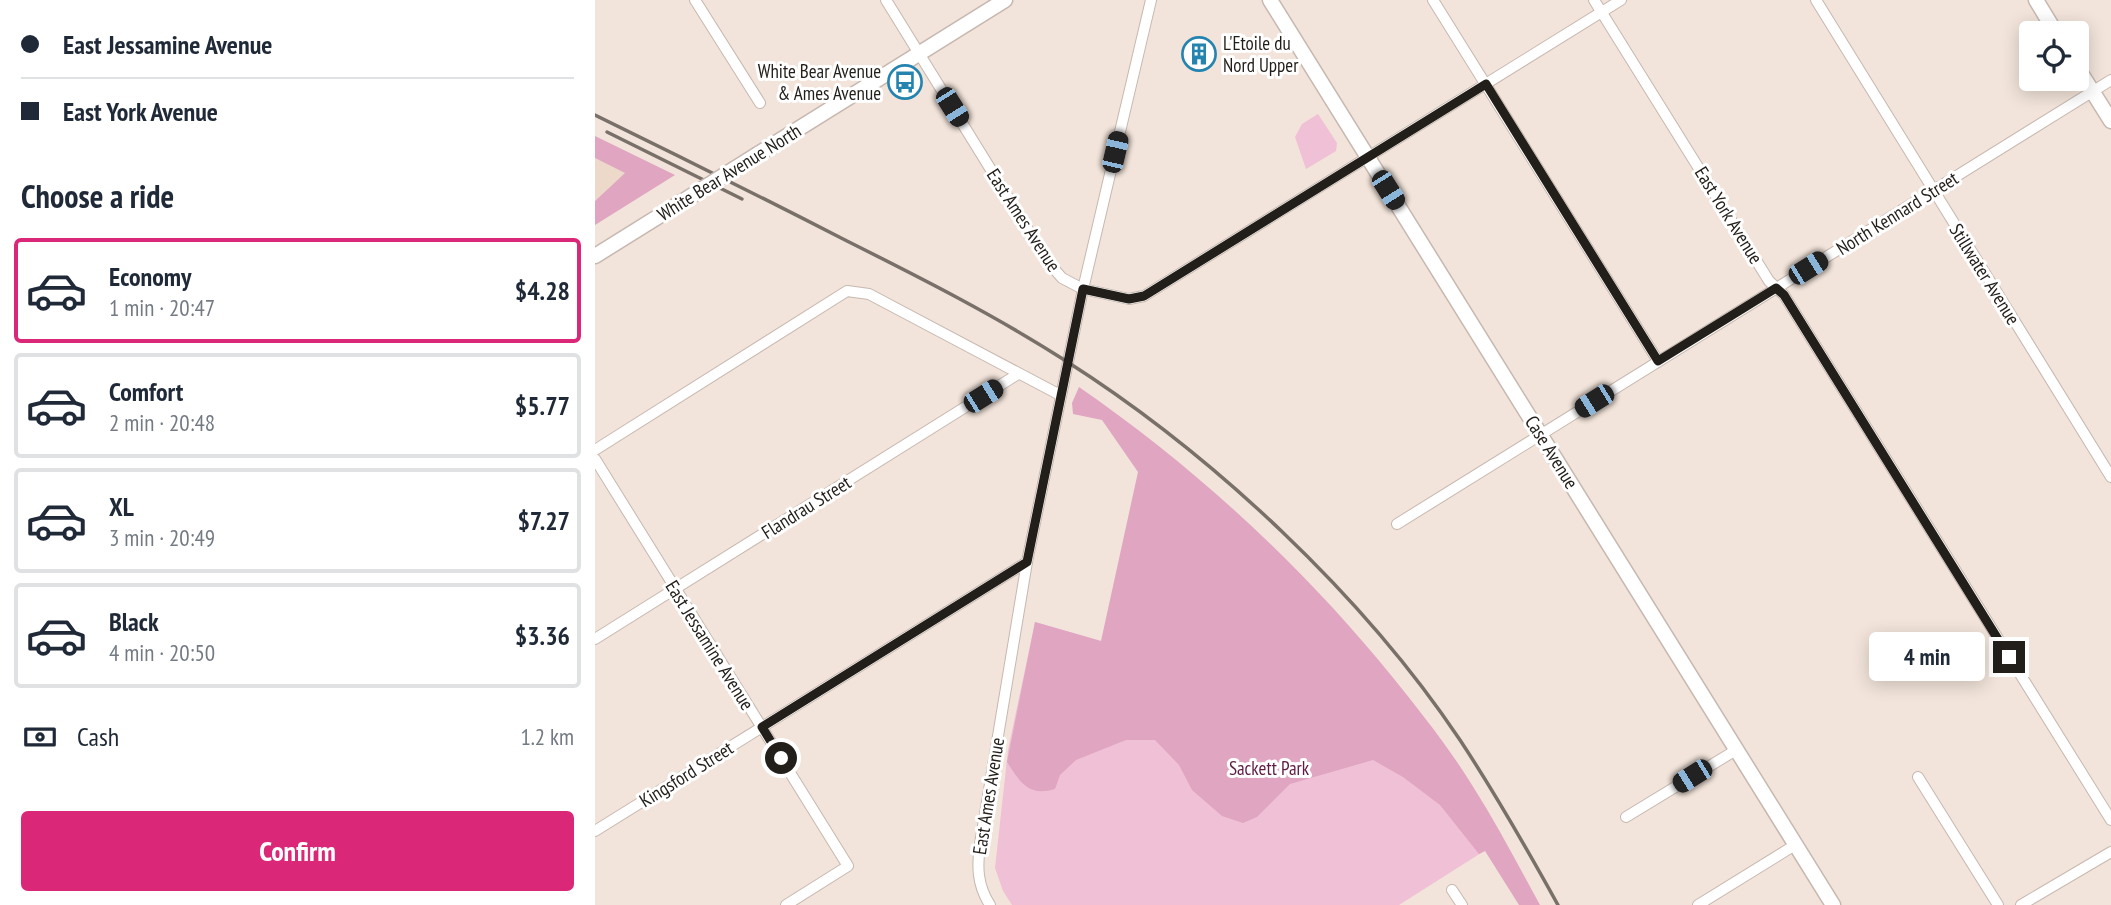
<!DOCTYPE html>
<html lang="en">
<head>
<meta charset="utf-8">
<style>
	:root { --surface:#fff; --page:#f6f6f7; --text:#1f2937; --muted:#747a83; --line:#e0e1e3; --accent:#db2777 }
	body { margin:0; font-family:"PT Sans Narrow",sans-serif; background:var(--page); color:var(--text); height:100vh; display:flex; flex-direction:column; font-size:26px; white-space:nowrap }
	* { box-sizing:border-box; margin:0 }
	p { font-size:23px; color:var(--muted) }
	.icon { flex:none; width:38px; height:38px; fill:none; stroke:currentColor; stroke-width:2; stroke-linecap:round; stroke-linejoin:round }
	.map { position:relative; flex:1; overflow:hidden }
	.side { display:flex; flex-direction:column; background:var(--surface); width:595px }
	.side>* { flex:none }
	.guide { display:grid; align-content:center; height:154px; padding:0 21px; background:var(--surface) }
	.fabs { position:absolute; left:1424px; top:21px; display:grid; gap:14px }
	.fabs a { display:grid; place-items:center; width:70px; height:70px; border-radius:7px; background:var(--surface); box-shadow:0 4px 18px #0003; font-size:35px }
	.end { position:absolute; width:32px; height:32px; margin:-16px; border:9px solid #221e1a; background:#fff; box-shadow:0 0 0 4px #fff }
	.from { border-radius:50% }
	.bubble { position:absolute; height:49px; border-radius:7px; background:var(--surface); box-shadow:0 4px 18px #0003; font-size:23px; font-weight:700; line-height:49px; text-align:center }
	.car { position:absolute; width:21px; height:42px; margin:-21px -10px; border-radius:9px; box-shadow:0 0 5px 2px #0007; background:linear-gradient(#222 24%,#8ab4d8 0 40%,#222 0 76%,#8ab4d8 0 86%,#222 0) }
	.guide b { display:flex; align-items:center; gap:24px; height:66px; font-size:26px }
	.guide b+b { border-top:2px solid var(--line) }
	.guide i { width:18px; height:18px; background:var(--text) }
	ul { padding:0; list-style:none }
	li { display:flex; align-items:center; gap:21px; height:105px; margin:0 14px 10px; padding:0 7px; border:4px solid var(--line); border-radius:7px }
	li div { flex:1 }
	li b { display:block; font-size:26px }
	li em { font-style:normal; font-weight:700 }
	li.active { border-color:var(--accent) }
	li>.icon { width:63px; height:63px; stroke-width:1.5 }
	h2 { padding:0 21px; font-size:32px; line-height:84px }
	.pay { display:flex; align-items:center; gap:18px; height:77px; padding:0 21px; font-size:26px }
	.pay p { margin-inline-start:auto }
	.cta { display:flex; gap:14px; margin-top:auto; padding:14px 21px }
	.cta a { flex:1; height:80px; border-radius:7px; background:var(--accent); color:#fff; font-size:28px; font-weight:700; line-height:80px; text-align:center }
	main { display:flex; flex:1; min-height:0 }
	.map>svg:first-child { display:block }
	.built { fill:#edd9ca }
	.green { fill:#f0c0d6 }
	.forest { fill:#dfa5c1 }
	.lines { fill:none; stroke-linecap:round; stroke-linejoin:round }
	.street-casing { stroke:#c6b8af; stroke-width:12 }
	.secondary-casing { stroke:#c6b8af; stroke-width:17 }
	.street { stroke:#fff; stroke-width:10 }
	.secondary { stroke:#fff; stroke-width:14 }
	.rail { stroke:#79706a; stroke-width:3.5 }
	.secondary-bridge-casing { stroke:#c6b8af; stroke-width:17; stroke-linecap:butt }
	.secondary-bridge { stroke:#fff; stroke-width:14 }
	.route { stroke:#221e1a; stroke-width:9 }
	.labels { text-anchor:middle; stroke-width:6; stroke-linejoin:round; paint-order:stroke }
	.poi-label { font-size:19px; fill:#221e1a; stroke:#fff; text-anchor:start }
	.street-label { font-size:19px; fill:#221e1a; stroke:#fff }
	.park-label { font-size:19px; fill:#601c43; stroke:#fff }
</style>
</head>
<body>
<main>
<section class="side">
<div class="guide">
<b><i class="from"></i>East Jessamine Avenue</b>
<b><i></i>East York Avenue</b>
</div>
<h2>Choose a ride</h2>
<ul>
<li class="active"><svg class="icon" aria-label="car" viewBox="0 0 24 24"><path d="M5 17H2v-5l4-1 3-4h7l3 4 3 1v5h-3M9 17h6M6 11h13"/><circle cx="7" cy="17" r="2"/><circle cx="17" cy="17" r="2"/></svg><div><b>Economy</b><p>1 min · 20:47</p></div><em>$4.28</em></li>
<li><svg class="icon" aria-label="car" viewBox="0 0 24 24"><path d="M5 17H2v-5l4-1 3-4h7l3 4 3 1v5h-3M9 17h6M6 11h13"/><circle cx="7" cy="17" r="2"/><circle cx="17" cy="17" r="2"/></svg><div><b>Comfort</b><p>2 min · 20:48</p></div><em>$5.77</em></li>
<li><svg class="icon" aria-label="car" viewBox="0 0 24 24"><path d="M5 17H2v-5l4-1 3-4h7l3 4 3 1v5h-3M9 17h6M6 11h13"/><circle cx="7" cy="17" r="2"/><circle cx="17" cy="17" r="2"/></svg><div><b>XL</b><p>3 min · 20:49</p></div><em>$7.27</em></li>
<li><svg class="icon" aria-label="car" viewBox="0 0 24 24"><path d="M5 17H2v-5l4-1 3-4h7l3 4 3 1v5h-3M9 17h6M6 11h13"/><circle cx="7" cy="17" r="2"/><circle cx="17" cy="17" r="2"/></svg><div><b>Black</b><p>4 min · 20:50</p></div><em>$3.36</em></li>
</ul>
<div class="pay"><svg class="icon" aria-label="cash" viewBox="0 0 24 24"><path d="M3 7h18v10H3z"/><circle cx="12" cy="12" r="2"/></svg>Cash<p>1.2 km</p></div>
<div class="cta"><a>Confirm</a></div>
</section>
<div class="map">
<svg width="1516" height="905" viewBox="0 0 1516 905">
	<rect width="100%" height="100%" fill="#f2e4da"/>
	<polygon class="built" points="0,158 30,173 0,201"/>
	<g class="green">
		<polygon points="723,114 742,143 741,151 711,169 700,137 707,124"/>
		<polygon points="702,588 897,846 804,905 417,905 408,891 400,868 413,750 440,622 582,663"/>
	</g>
	<g class="forest">
		<polygon points="0,136 80,175 0,225 0,201 30,173 0,158"/>
		<path d="M484,387C601,468 705,564 795,674C824,710 853,746 877,785C902,824 923,865 945,905H924L890,851L884,854L845,805L808,777L778,760L695,784L662,817L648,823L627,816L597,790L584,765L560,740H531L481,760L465,775L460,789C433,797 425,782 412,762L440,622L506,641L543,472L507,420L478,414L477,403Z"/>
	</g>
	<g class="lines">
		<g class="street-casing">
			<g id="street">
				<polyline points="100,0 165,103"/>
				<path d="M291,0L453,262L467,278L488,289L432,562L385,844C382,866 382,885 395,905"/>
				<polyline points="556,0 488,289 534,299 549,296 1026,0"/>
				<polyline points="838,0 1063,361"/>
				<polyline points="999,0 1174,281 1189,295 1516,820"/>
				<polyline points="1221,0 1516,477"/>
				<polyline points="0,450 252,291 274,294 465,395"/>
				<polyline points="0,459 253,866 191,905"/>
				<polyline points="802,524 1516,80"/>
				<polyline points="0,639 423,374"/>
				<polyline points="1323,777 1403,905"/>
				<polyline points="1031,817 1141,750"/>
				<polyline points="0,831 432,562"/>
				<polyline points="857,890 867,905"/>
				<polyline points="1103,905 1200,845"/>
				<polyline points="1426,905 1516,852"/>
			</g>
		</g>
		<g class="secondary-casing">
			<g id="secondary">
				<polyline points="675,0 1238,905"/>
				<polyline points="1441,0 1461,33"/>
				<polyline points="1482,67 1516,121"/>
				<polyline points="163,154 410,0"/>
				<polyline points="0,256 85,203"/>
			</g>
		</g>
		<use href="#street" class="street"/>
		<use href="#secondary" class="secondary"/>
		<g class="rail">
			<path d="M0,115C84,156 168,198 252,241C326,278 401,316 471,361C617,454 768,595 865,740C900,793 932,849 963,905"/>
			<polyline points="12,132 147,199"/>
		</g>
		<g class="secondary-bridge-casing">
			<polyline id="secondary-bridge" points="85,203 163,154"/>
		</g>
		<use href="#secondary-bridge" class="secondary-bridge"/>
	</g>
	<g class="lines">
		<polyline class="route" points="186,758 167,727 432,562 488,289 534,299 549,296 891,84 1063,361 1181,288 1189,295 1414,657"/>
	</g>
	<defs>
		<g id="building-ring" transform="scale(1.75)"><circle r="9.5" fill="#fff" stroke="#2483af" stroke-width="1.5"/><path d="M-4-6H4V6H1V3H-1V6H-4ZM-2.5-4.3h1.7v1.8h-1.7ZM.8-4.3h1.7v1.8H.8ZM-2.5-1h1.7V.8h-1.7ZM.8-1h1.7V.8H.8Z" fill="#2483af"/></g>
		<g id="bus-ring" transform="scale(1.75)"><circle r="9.5" fill="#fff" stroke="#2483af" stroke-width="1.5"/><path d="M-5-6H5V4H4V6H2V4H-2V6H-4V4H-5ZM-3.5-4V0h7V-4ZM-3.5 1.2v1.5H-2V1.2ZM2 1.2v1.5H3.5V1.2Z" fill="#2483af"/></g>
	</defs>
	<g fill-rule="evenodd">
		<use href="#building-ring" x="604" y="54"/>
		<use href="#bus-ring" x="310" y="82"/>
	</g>
	<g class="labels">
		<g class="poi-label">
			<text x="628" y="50">L'Etoile du<tspan x="628" dy="22">Nord Upper</tspan></text>
			<text x="286" y="78" text-anchor="end">White Bear Avenue<tspan x="286" dy="22">&amp; Ames Avenue</tspan></text>
		</g>
		<g class="street-label">
			<text transform="translate(134 172) rotate(-32)" y="7">White Bear Avenue North</text>
			<text transform="translate(1302 213) rotate(-32)" y="7">North Kennard Street</text>
			<text transform="translate(1134 215) rotate(58)" y="7">East York Avenue</text>
			<text transform="translate(429 220) rotate(57)" y="7">East Ames Avenue</text>
			<text transform="translate(1390 274) rotate(58)" y="7">Stillwater Avenue</text>
			<text transform="translate(957 452) rotate(58)" y="7">Case Avenue</text>
			<text transform="translate(211 507) rotate(-32)" y="7">Flandrau Street</text>
			<text transform="translate(115 645) rotate(58)" y="7">East Jessamine Avenue</text>
			<text transform="translate(91 774) rotate(-32)" y="7">Kingsford Street</text>
			<text transform="translate(393 796) rotate(-81)" y="7">East Ames Avenue</text>
		</g>
		<g class="park-label">
			<text x="674" y="775">Sackett Park</text>
		</g>
	</g>
</svg>
<div class="fabs">
<a><svg class="icon" aria-label="locate" viewBox="0 0 24 24"><circle cx="12" cy="12" r="6"/><path d="M12 2v4M12 18v4M2 12h4M18 12h4"/></svg></a>
</div>
<i class="end from" style="left:186px;top:758px"></i>
<i class="end" style="left:1414px;top:657px"></i>
<div class="bubble" style="left:1274px;top:632px;width:116px">4 min</div>
<i class="car" style="left:357px;top:107px;rotate:148deg"></i>
<i class="car" style="left:520px;top:152px;rotate:13deg"></i>
<i class="car" style="left:793px;top:190px;rotate:148deg"></i>
<i class="car" style="left:1213px;top:268px;rotate:58deg"></i>
<i class="car" style="left:388px;top:396px;rotate:58deg"></i>
<i class="car" style="left:999px;top:401px;rotate:238deg"></i>
<i class="car" style="left:1097px;top:776px;rotate:238deg"></i>
</div>
</main>
</body>
</html>
